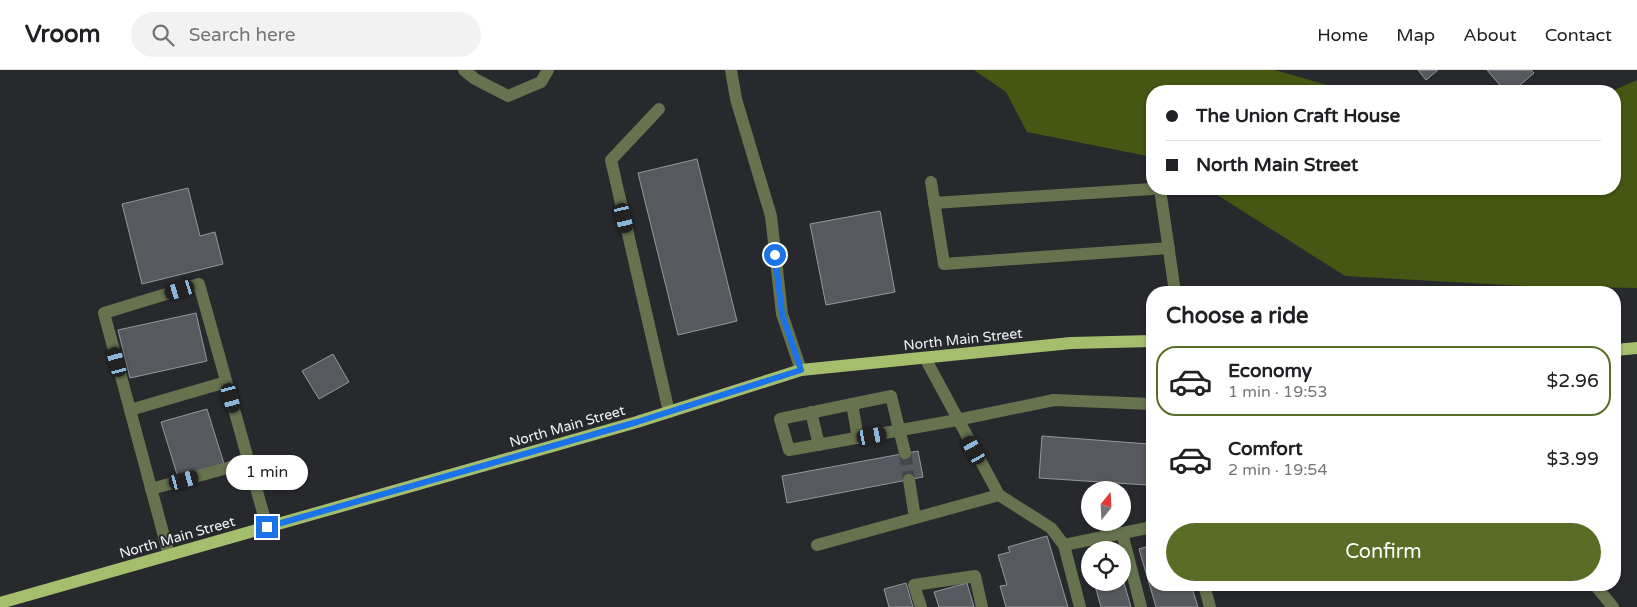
<!DOCTYPE html>
<html lang="en">
<head>
<meta charset="utf-8">
<style>
	:root { --surface:#fff; --page:#f2f2f2; --text:#202124; --muted:#757577; --line:#e0e0e0; --accent:#5a6d26 }
	body { margin:0; font-family:"Varela Round",sans-serif; background:var(--page); color:var(--text); height:100vh; display:flex; flex-direction:column; font-size:19px; white-space:nowrap }
	* { box-sizing:border-box; margin:0 }
	p { font-size:16px; color:var(--muted) }
	.icon { flex:none; width:28px; height:28px; fill:none; stroke:currentColor; stroke-width:2; stroke-linecap:round; stroke-linejoin:round }
	.map { position:relative; flex:1; overflow:hidden }
	.side { position:absolute; left:1146px; top:216px; width:475px; height:305px; display:flex; flex-direction:column; background:var(--surface); border-radius:20px; box-shadow:0 1px 4px #0004 }
	.side>* { flex:none }
	.guide { position:absolute; left:1146px; top:15px; width:475px; height:110px; border-radius:20px; box-shadow:0 1px 4px #0004; display:grid; align-content:center; height:110px; padding:0 20px; background:var(--surface) }
	.needle { width:32px; rotate:18deg }
	.buttons { position:absolute; left:1081px; top:411px; display:grid; gap:10px }
	.buttons a { display:grid; place-items:center; width:50px; height:50px; border-radius:50%; background:var(--surface); box-shadow:0 1px 4px #0004; font-size:25px }
	.end { position:absolute; width:22px; height:22px; margin:-11px; border:6px solid #1a73e8; background:#fff; box-shadow:0 0 0 2px #fff }
	.from { border-radius:50% }
	.bubble { position:absolute; height:35px; border-radius:18px; background:var(--surface); box-shadow:0 1px 4px #0004; font-size:16px; font-weight:600; line-height:35px; text-align:center }
	.car { position:absolute; width:15px; height:30px; margin:-15px -8px; border-radius:6px; box-shadow:0 0 4px 1px #0007; background:linear-gradient(#222 24%,#8ab4d8 0 40%,#222 0 76%,#8ab4d8 0 86%,#222 0) }
	.guide b { display:flex; align-items:center; gap:18px; height:48px; font-size:19px }
	.guide b+b { border-top:1px solid var(--line) }
	.guide i { width:12px; height:12px; background:var(--text) }
	ul { padding:0; list-style:none }
	li { display:flex; align-items:center; gap:15px; height:70px; margin:0 10px 8px; padding:0 10px; border:2px solid transparent; border-radius:20px }
	li div { flex:1 }
	li b { display:block; font-size:19px }
	li em { font-style:normal; font-weight:600 }
	li.selected { border-color:var(--accent) }
	li>.icon { width:45px; height:45px; stroke-width:1.5 }
	h2 { padding:0 20px; font-size:22px; line-height:60px }
	.action { display:flex; gap:10px; margin-top:auto; padding:10px 20px }
	.action a { flex:1; height:58px; border-radius:30px; background:var(--accent); color:#fff; font-size:20px; font-weight:600; line-height:58px; text-align:center }
	header { display:flex; align-items:center; gap:30px; box-sizing:border-box; height:70px; padding:0 25px; background:var(--surface); border-bottom:1px solid var(--line) }
	header strong { font-size:24px }
	nav { display:flex; gap:28px; margin-inline-start:auto; font-size:18px }
	.search { width:350px; height:45px; background:var(--page); display:flex; align-items:center; gap:12px; box-sizing:border-box; padding:0 18px; border-radius:28px; color:var(--muted); font-size:19px }
	.map>svg:first-child { display:block }
	.green { fill:#455712 }
	.building { fill:#57595e; stroke:#95979d }
	.lines { fill:none; stroke-linecap:round; stroke-linejoin:round }
	.minor-tunnel { stroke:#45474b; stroke-width:12; stroke-dasharray:12 6; stroke-linecap:butt }
	.minor { stroke:#67734e; stroke-width:12 }
	.major { stroke:#a5be6e; stroke-width:12 }
	.route { stroke:#1a73e8; stroke-width:6 }
	.labels { text-anchor:middle; stroke-width:4; stroke-linejoin:round; paint-order:stroke }
	.street-label { font-size:14px; fill:#f0f1f4; stroke:#27292d }
</style>
</head>
<body>
<header>
<strong>Vroom</strong>
<div class="search"><svg class="icon" aria-label="search" viewBox="0 0 24 24"><circle cx="10" cy="10" r="6"/><path d="M15 15l6 6"/></svg>Search here</div>
<nav><a>Home</a><a>Map</a><a>About</a><a>Contact</a></nav>
</header>
<div class="map">
<svg width="1637" height="537" viewBox="0 0 1637 537">
	<rect width="100%" height="100%" fill="#27292d"/>
	<g class="green">
		<polygon points="974,0 1275,0 1348,21 1152,21 1152,87 1027,62 1006,22"/>
		<polygon points="1637,10 1637,218 1524,216 1345,206 1208,119 1615,119 1615,21 1612,21"/>
	</g>
	<g class="building">
		<polygon points="1418,0 1438,0 1426,10"/>
		<polygon points="1487,0 1531,0 1534,3 1513,21 1505,21"/>
		<polygon points="697,89 737,251 678,265 638,103"/>
		<polygon points="188,118 200,166 215,162 223,194 142,214 122,134"/>
		<polygon points="880,141 895,222 826,235 810,154"/>
		<polygon points="196,243 207,291 130,308 118,260"/>
		<polygon points="333,284 349,312 319,329 302,301"/>
		<polygon points="207,339 225,397 179,411 161,352"/>
		<polygon points="1042,366 1149,374 1147,415 1039,408"/>
		<polygon points="918,381 923,407 787,433 782,406"/>
		<polygon points="1047,466 1068,537 1006,537 1000,516 1007,515 998,485 1010,482 1008,477"/>
		<polygon points="1152,475 1152,515 1191,515 1198,537 1156,537 1139,479"/>
		<polygon points="1122,506 1131,537 1101,537 1094,512 1122,512"/>
		<polygon points="906,513 913,537 889,537 884,519"/>
		<polygon points="967,513 974,537 939,537 934,522"/>
	</g>
	<g class="lines">
		<polyline class="minor-tunnel" points="905,383 909,410"/>
		<g class="minor">
			<polyline points="464,0 475,9 508,26 541,12 548,0"/>
			<polyline points="731,0 736,29 771,146 782,244 801,300"/>
			<polyline points="659,39 611,90 669,342"/>
			<polyline points="931,112 944,194 1169,178"/>
			<polyline points="1160,119 1175,222"/>
			<polyline points="934,133 1152,119"/>
			<polyline points="852,334 858,368"/>
			<polyline points="130,340 226,312"/>
			<polyline points="811,342 819,375"/>
			<polyline points="905,383 891,326 780,349 789,380 957,350 1054,330 1152,334"/>
			<polyline points="909,410 915,448"/>
			<polyline points="151,419 249,392"/>
			<polyline points="999,425 1051,458 1064,475 1080,537"/>
			<polyline points="1122,463 1141,537"/>
			<polyline points="817,475 999,425 925,288"/>
			<polyline points="1064,475 1152,457"/>
			<polyline points="169,485 104,243 199,214 267,457"/>
			<polyline points="1204,515 1210,537"/>
			<polyline points="1595,515 1613,537"/>
			<polyline points="921,537 914,515 975,506 982,537"/>
		</g>
		<g class="major">
			<polyline points="1615,280 1637,278"/>
			<polyline points="0,533 637,352 801,300 1071,273 1152,271"/>
		</g>
	</g>
	<g class="lines">
		<polyline class="route" points="267,457 637,352 801,300 782,244 775,185"/>
	</g>
	<g class="labels">
		<g class="street-label">
			<text transform="translate(963 269) rotate(-6)" y="5">North Main Street</text>
			<text transform="translate(567 356) rotate(-16)" y="5">North Main Street</text>
			<text transform="translate(177 467) rotate(-16)" y="5">North Main Street</text>
		</g>
	</g>
</svg>
<div class="buttons">
<a><svg class="needle" viewBox="-14 -14 28 28"><path d="M0-13l5 13h-10z" fill="#e53935"/><path d="M0 13l5-13h-10z" fill="#757577"/></svg></a>
<a><svg class="icon" aria-label="locate" viewBox="0 0 24 24"><circle cx="12" cy="12" r="6"/><path d="M12 2v4M12 18v4M2 12h4M18 12h4"/></svg></a>
</div>
<i class="end from" style="left:775px;top:185px"></i>
<i class="end" style="left:267px;top:457px"></i>
<div class="bubble" style="left:226px;top:385px;width:82px">1 min</div>
<i class="car" style="left:624px;top:148px;rotate:167deg"></i>
<i class="car" style="left:180px;top:220px;rotate:253deg"></i>
<i class="car" style="left:117px;top:292px;rotate:345deg"></i>
<i class="car" style="left:231px;top:328px;rotate:165deg"></i>
<i class="car" style="left:872px;top:366px;rotate:80deg"></i>
<i class="car" style="left:974px;top:380px;rotate:331deg"></i>
<i class="car" style="left:184px;top:410px;rotate:75deg"></i>
<div class="guide">
<b><i class="from"></i>The Union Craft House</b>
<b><i></i>North Main Street</b>
</div>
<section class="side">
<h2>Choose a ride</h2>
<ul>
<li class="selected"><svg class="icon" aria-label="car" viewBox="0 0 24 24"><path d="M5 17H2v-5l4-1 3-4h7l3 4 3 1v5h-3M9 17h6M6 11h13"/><circle cx="7" cy="17" r="2"/><circle cx="17" cy="17" r="2"/></svg><div><b>Economy</b><p>1 min · 19:53</p></div><em>$2.96</em></li>
<li><svg class="icon" aria-label="car" viewBox="0 0 24 24"><path d="M5 17H2v-5l4-1 3-4h7l3 4 3 1v5h-3M9 17h6M6 11h13"/><circle cx="7" cy="17" r="2"/><circle cx="17" cy="17" r="2"/></svg><div><b>Comfort</b><p>2 min · 19:54</p></div><em>$3.99</em></li>
</ul>
<div class="action"><a>Confirm</a></div>
</section>
</div>
</body>
</html>
